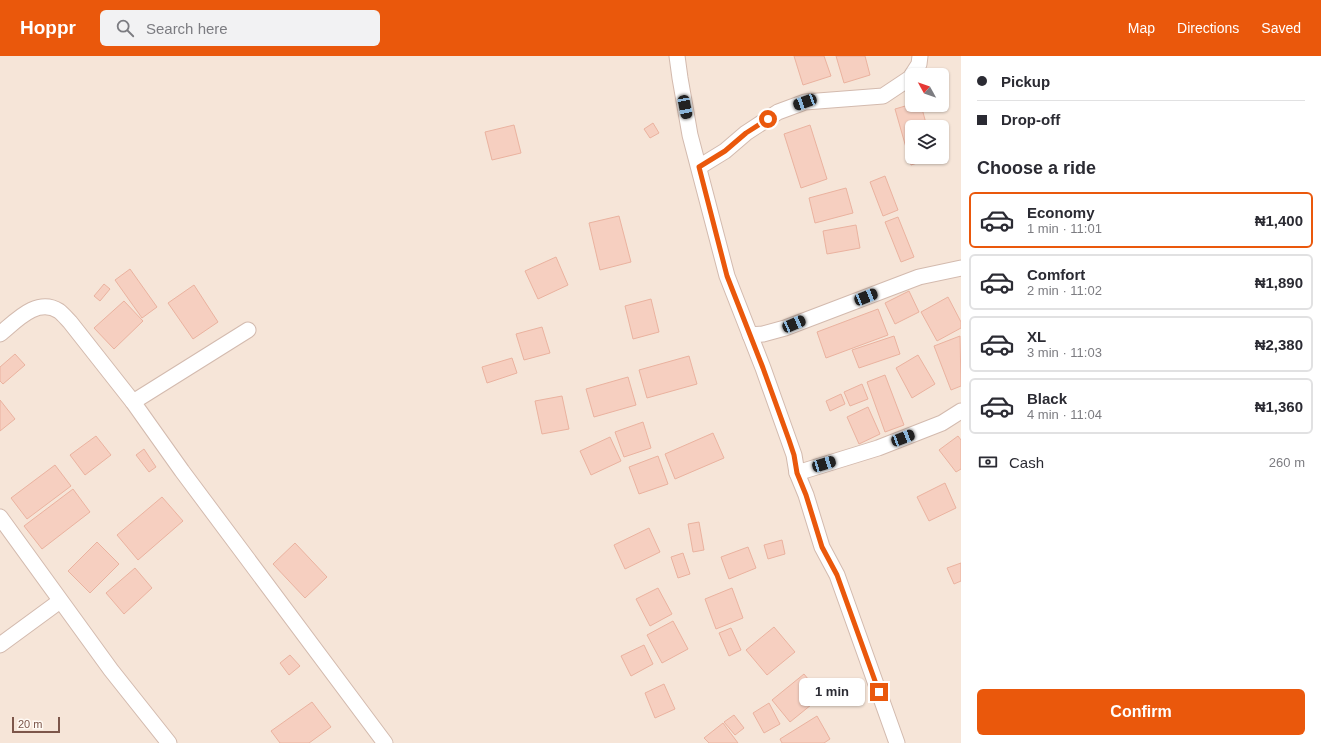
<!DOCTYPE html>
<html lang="en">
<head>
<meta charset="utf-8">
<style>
	:root { --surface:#fff; --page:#f2f2f3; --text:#2b2b33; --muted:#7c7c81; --line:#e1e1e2; --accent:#ea580c }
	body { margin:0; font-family:Helvetica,sans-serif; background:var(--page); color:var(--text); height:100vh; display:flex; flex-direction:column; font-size:15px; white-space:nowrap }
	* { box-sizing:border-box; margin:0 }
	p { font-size:13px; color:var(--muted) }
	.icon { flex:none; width:22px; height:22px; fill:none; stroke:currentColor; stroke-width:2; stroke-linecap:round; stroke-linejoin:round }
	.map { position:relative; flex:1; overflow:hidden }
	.panel { display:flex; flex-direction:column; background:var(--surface); width:360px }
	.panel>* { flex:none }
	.banner { display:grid; align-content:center; height:88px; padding:0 16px; background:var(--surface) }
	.needle { width:26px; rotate:310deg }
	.fabs { position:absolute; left:905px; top:12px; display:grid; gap:8px }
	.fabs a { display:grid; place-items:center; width:44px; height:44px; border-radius:6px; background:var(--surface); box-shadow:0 1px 3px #0004; font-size:20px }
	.scale { position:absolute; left:12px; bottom:10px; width:48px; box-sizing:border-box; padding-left:4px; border:2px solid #7c564a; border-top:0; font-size:11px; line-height:14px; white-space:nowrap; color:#7c564a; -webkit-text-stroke:3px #fff9f3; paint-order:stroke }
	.end { position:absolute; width:18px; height:18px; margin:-9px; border:5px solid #ea580c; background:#fff; box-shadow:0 0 0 2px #fff }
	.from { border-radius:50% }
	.bubble { position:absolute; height:28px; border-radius:6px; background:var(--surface); box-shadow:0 1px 3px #0004; font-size:13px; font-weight:600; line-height:28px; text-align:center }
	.car { position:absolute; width:12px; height:24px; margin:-12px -6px; border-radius:5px; box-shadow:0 0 3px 1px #0007; background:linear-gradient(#222 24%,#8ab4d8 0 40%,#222 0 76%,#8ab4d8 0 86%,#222 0) }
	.banner b { display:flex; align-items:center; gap:14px; height:38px; font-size:15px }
	.banner b+b { border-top:1px solid var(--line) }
	.banner i { width:10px; height:10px; background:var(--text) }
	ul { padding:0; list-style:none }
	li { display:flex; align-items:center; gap:12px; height:56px; margin:0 8px 6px; padding:0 8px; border:2px solid var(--line); border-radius:6px }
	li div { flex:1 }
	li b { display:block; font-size:15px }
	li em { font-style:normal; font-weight:600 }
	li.on { border-color:var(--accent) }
	li>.icon { width:36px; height:36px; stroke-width:1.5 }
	h2 { padding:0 16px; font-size:18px; line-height:48px }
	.pay { display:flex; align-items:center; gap:10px; height:44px; padding:0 16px; font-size:15px }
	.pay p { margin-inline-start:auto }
	.primary-button { display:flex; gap:8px; margin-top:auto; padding:8px 16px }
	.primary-button a { flex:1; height:46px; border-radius:6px; background:var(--accent); color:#fff; font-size:16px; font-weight:600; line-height:46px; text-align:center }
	header { display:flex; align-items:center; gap:24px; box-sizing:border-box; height:56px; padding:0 20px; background:var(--accent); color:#fff }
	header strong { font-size:19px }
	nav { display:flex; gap:22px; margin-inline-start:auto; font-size:14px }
	.search { width:280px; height:36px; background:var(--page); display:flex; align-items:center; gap:10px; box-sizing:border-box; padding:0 14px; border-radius:6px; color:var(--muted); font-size:15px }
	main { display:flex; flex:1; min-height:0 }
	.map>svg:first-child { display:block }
	.residential { fill:#f6e5d8; fill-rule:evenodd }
	.building { fill:#f6cfc0; stroke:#eab29f }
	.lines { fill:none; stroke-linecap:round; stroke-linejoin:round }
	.street-casing { stroke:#d3baae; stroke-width:17 }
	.street { stroke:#fff; stroke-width:15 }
	.route { stroke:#ea580c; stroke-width:5 }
</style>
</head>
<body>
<header>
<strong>Hoppr</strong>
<div class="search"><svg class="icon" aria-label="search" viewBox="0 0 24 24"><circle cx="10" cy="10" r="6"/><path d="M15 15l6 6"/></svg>Search here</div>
<nav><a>Map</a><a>Directions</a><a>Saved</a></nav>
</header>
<main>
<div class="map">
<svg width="961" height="687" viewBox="0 0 961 687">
	<rect width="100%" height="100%" fill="#fef4eb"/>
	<path class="residential" d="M0,0H961V687H0ZM912,19H942V49H912ZM912,71H942V101H912Z"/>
	<g class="building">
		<polygon points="794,0 824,0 831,20 803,29"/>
		<polygon points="836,0 865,0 870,19 844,27"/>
		<polygon points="912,48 912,49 921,49 927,71 912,71 912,101 936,101 911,109 895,53"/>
		<polygon points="653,67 659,77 650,82 644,73"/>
		<polygon points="514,69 521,97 492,104 485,76"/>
		<polygon points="810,69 827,123 801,132 784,78"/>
		<polygon points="885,120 898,154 883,160 870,126"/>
		<polygon points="846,132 853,157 815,167 809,142"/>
		<polygon points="619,160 631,206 600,214 589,167"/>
		<polygon points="898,161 914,201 901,206 885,166"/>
		<polygon points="856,169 860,192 827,198 823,175"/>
		<polygon points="556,201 568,229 538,243 525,215"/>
		<polygon points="130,213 157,251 142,262 115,224"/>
		<polygon points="104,228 110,233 100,245 94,240"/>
		<polygon points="194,229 218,266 193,283 168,247"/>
		<polygon points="909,235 919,256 895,268 885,247"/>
		<polygon points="948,241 961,266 961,272 937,285 921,256"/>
		<polygon points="651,243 659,276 633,283 625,250"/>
		<polygon points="124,245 143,265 114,293 94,272"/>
		<polygon points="878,253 888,279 826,302 817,276"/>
		<polygon points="542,271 550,297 524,304 516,278"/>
		<polygon points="894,280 900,298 859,312 852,294"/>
		<polygon points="960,280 961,330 951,334 934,290"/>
		<polygon points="15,298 25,309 3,328 0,325 0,311"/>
		<polygon points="918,299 935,328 912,342 896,312"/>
		<polygon points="689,300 697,328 647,342 639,314"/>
		<polygon points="512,302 517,317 487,327 482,311"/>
		<polygon points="885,319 904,369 885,376 867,326"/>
		<polygon points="628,321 636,349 594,361 586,333"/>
		<polygon points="862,328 868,343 850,350 844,336"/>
		<polygon points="841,338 845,348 830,355 826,345"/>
		<polygon points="562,340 569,373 542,378 535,345"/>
		<polygon points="0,344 15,363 0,375"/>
		<polygon points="868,351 880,378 859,388 847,361"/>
		<polygon points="643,366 651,392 624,401 615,376"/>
		<polygon points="713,377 724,402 675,423 665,398"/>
		<polygon points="96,380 111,399 85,419 70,399"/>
		<polygon points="958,380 961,384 961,413 956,416 939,394"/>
		<polygon points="610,381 621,405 591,419 580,395"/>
		<polygon points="144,393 156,411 149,416 136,399"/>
		<polygon points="658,400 668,428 639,438 629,411"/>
		<polygon points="55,409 71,430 27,463 11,442"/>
		<polygon points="945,427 956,452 929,465 917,441"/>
		<polygon points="73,433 90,456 42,493 24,470"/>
		<polygon points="162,441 183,465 138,504 117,479"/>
		<polygon points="699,466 704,494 693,496 688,468"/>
		<polygon points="649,472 660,496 625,513 614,489"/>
		<polygon points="782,484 785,498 768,503 764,489"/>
		<polygon points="97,486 119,508 90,537 68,515"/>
		<polygon points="295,487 327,521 305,542 273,508"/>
		<polygon points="748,491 756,512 729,523 721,501"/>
		<polygon points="683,497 690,518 678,522 671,501"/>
		<polygon points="961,507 961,525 954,528 947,512"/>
		<polygon points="135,512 152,532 124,558 106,537"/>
		<polygon points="658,532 672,558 650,570 636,543"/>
		<polygon points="732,532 743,562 716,573 705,543"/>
		<polygon points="673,565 688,593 662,607 647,579"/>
		<polygon points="774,571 795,596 767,619 746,594"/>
		<polygon points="731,572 741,594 729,600 719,577"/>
		<polygon points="644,589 653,608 631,620 621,600"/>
		<polygon points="290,599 300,610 289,619 280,607"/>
		<polygon points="804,618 822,640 790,666 772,644"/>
		<polygon points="664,628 675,653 655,662 645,637"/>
		<polygon points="312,646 331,671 309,687 280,687 271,675"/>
		<polygon points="769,647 780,668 764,677 753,657"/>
		<polygon points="734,659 744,672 735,679 724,666"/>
		<polygon points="817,660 830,683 824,687 782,687 780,683"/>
		<polygon points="723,667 738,687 709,687 704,682"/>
	</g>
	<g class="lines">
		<g class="street-casing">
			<g id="street">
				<polyline points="677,0 680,22 690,79 727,220 763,312 794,399 797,417 806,439 822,491 837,519 897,687"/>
				<polyline points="699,111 725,95 746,77 778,56 805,46 883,40 910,22 919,8 920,0"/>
				<path d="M0,278C16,265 37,241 59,255C63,258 67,263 70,266L133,346L182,415L385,687"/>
				<polyline points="750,279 763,278 785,272 919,221 961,212"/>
				<polyline points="133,346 248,274"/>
				<polyline points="797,417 878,392 942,367 961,355"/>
				<polyline points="0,461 111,614 169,687"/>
				<polyline points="0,589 60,545"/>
			</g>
		</g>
		<use href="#street" class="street"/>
	</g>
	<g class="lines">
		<polyline class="route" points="768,63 746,77 725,95 699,111 727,220 763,312 789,384 794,399 797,417 806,439 822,491 837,519 879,636"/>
	</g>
</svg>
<div class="fabs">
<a><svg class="needle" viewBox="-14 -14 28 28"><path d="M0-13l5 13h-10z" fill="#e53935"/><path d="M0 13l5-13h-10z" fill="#7c7c81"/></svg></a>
<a><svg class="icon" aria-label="layers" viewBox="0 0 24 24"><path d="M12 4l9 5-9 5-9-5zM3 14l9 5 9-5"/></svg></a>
</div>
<div class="scale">20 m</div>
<i class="end from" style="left:768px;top:63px"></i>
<i class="end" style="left:879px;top:636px"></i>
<div class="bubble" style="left:799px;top:622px;width:66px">1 min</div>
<i class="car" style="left:805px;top:46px;rotate:250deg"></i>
<i class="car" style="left:685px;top:51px;rotate:169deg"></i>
<i class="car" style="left:866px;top:241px;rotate:68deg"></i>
<i class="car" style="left:794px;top:268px;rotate:67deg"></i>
<i class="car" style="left:903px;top:382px;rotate:69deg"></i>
<i class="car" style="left:824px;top:408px;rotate:73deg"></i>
</div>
<section class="panel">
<div class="banner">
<b><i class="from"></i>Pickup</b>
<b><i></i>Drop-off</b>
</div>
<h2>Choose a ride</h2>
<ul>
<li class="on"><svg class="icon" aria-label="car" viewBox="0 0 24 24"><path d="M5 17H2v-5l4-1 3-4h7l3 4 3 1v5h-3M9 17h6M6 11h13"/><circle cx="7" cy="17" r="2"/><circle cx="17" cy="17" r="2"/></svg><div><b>Economy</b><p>1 min · 11:01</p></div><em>₦1,400</em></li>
<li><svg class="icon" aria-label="car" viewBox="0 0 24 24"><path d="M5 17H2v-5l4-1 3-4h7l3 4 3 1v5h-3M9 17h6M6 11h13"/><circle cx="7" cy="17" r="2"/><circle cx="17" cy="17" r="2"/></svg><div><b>Comfort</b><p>2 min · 11:02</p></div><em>₦1,890</em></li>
<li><svg class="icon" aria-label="car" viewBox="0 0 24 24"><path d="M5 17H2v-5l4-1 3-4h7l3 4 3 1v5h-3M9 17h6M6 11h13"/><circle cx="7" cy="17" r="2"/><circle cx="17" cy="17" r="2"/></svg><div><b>XL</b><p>3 min · 11:03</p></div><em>₦2,380</em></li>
<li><svg class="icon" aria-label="car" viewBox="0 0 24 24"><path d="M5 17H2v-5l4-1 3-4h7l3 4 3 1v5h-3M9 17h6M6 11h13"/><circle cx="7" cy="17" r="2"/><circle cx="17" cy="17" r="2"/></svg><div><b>Black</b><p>4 min · 11:04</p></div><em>₦1,360</em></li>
</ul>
<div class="pay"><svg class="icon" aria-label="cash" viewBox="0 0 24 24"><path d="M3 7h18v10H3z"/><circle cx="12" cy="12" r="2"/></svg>Cash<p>260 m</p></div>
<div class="primary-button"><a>Confirm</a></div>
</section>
</main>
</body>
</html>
